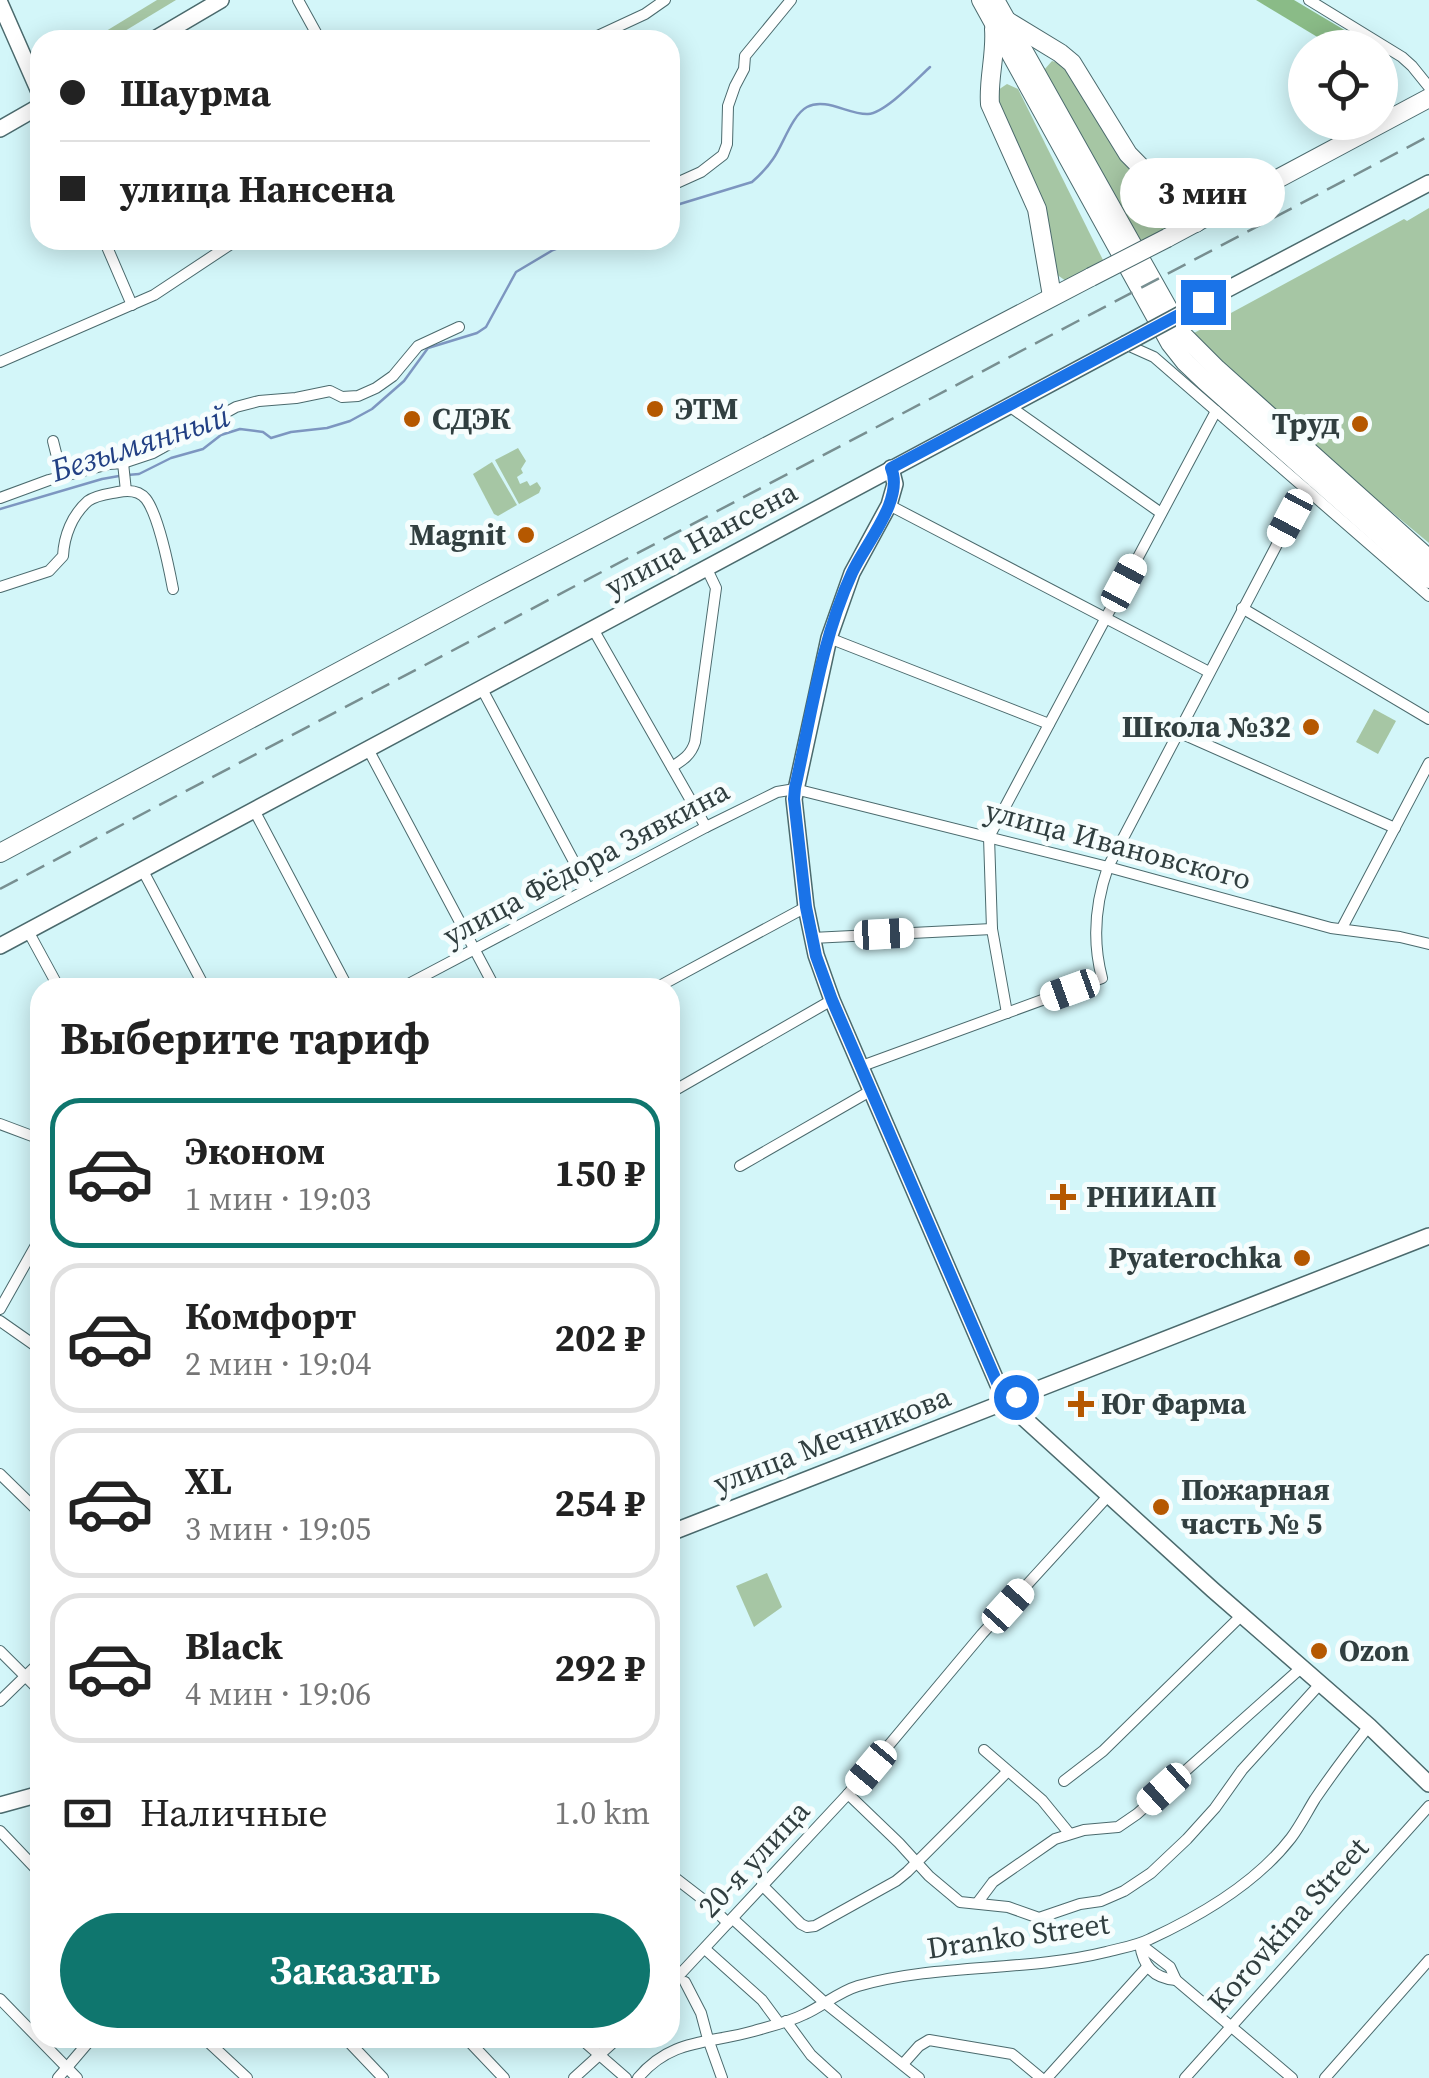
<!DOCTYPE html>
<html lang="ru">
<head>
<meta charset="utf-8">
<style>
	:root { --surface:#fff; --page:#f6f6f6; --text:#222; --muted:#767676; --line:#e0e0e0; --accent:#0f766e }
	body { margin:0; font-family:"Source Serif 4",serif; background:var(--page); color:var(--text); height:100vh; display:flex; flex-direction:column; font-size:38px; white-space:nowrap }
	* { box-sizing:border-box; margin:0 }
	p { font-size:32px; color:var(--muted) }
	.icon { flex:none; width:55px; height:55px; fill:none; stroke:currentColor; stroke-width:2; stroke-linecap:round; stroke-linejoin:round }
	.map { position:relative; flex:1; overflow:hidden }
	.drawer { position:absolute; left:30px; top:978px; width:650px; height:1070px; display:flex; flex-direction:column; background:var(--surface); border-radius:30px; box-shadow:0 5px 25px #0003 }
	.drawer>* { flex:none }
	.guide { position:absolute; left:30px; top:30px; width:650px; height:220px; border-radius:30px; box-shadow:0 5px 25px #0003; display:grid; align-content:center; height:220px; padding:0 30px; background:var(--surface) }
	.buttons { position:absolute; left:1288px; top:30px; display:grid; gap:20px }
	.buttons a { display:grid; place-items:center; width:110px; height:110px; border-radius:50%; background:var(--surface); box-shadow:0 5px 25px #0003; font-size:50px }
	.end { position:absolute; width:45px; height:45px; margin:-22px; border:12px solid #1a73e8; background:#fff; box-shadow:0 0 0 5px #fff }
	.from { border-radius:50% }
	.bubble { position:absolute; height:70px; border-radius:35px; background:var(--surface); box-shadow:0 5px 25px #0003; font-size:32px; font-weight:700; line-height:70px; text-align:center }
	.car { position:absolute; width:30px; height:60px; margin:-30px -15px; border-radius:12px; box-shadow:0 0 8px 2px #0007; background:linear-gradient(#fff 24%,#345 0 40%,#fff 0 76%,#345 0 86%,#fff 0) }
	.guide b { display:flex; align-items:center; gap:35px; height:95px; font-size:38px }
	.guide b+b { border-top:2px solid var(--line) }
	.guide i { width:25px; height:25px; background:var(--text) }
	ul { padding:0; list-style:none }
	li { display:flex; align-items:center; gap:30px; height:150px; margin:0 20px 15px; padding:0 10px; border:5px solid var(--line); border-radius:30px }
	li div { flex:1 }
	li b { display:block; font-size:38px }
	li em { font-style:normal; font-weight:700 }
	li.active { border-color:var(--accent) }
	li>.icon { width:90px; height:90px; stroke-width:1.5 }
	h2 { padding:0 30px; font-size:45px; line-height:120px }
	.pay { display:flex; align-items:center; gap:25px; height:110px; padding:0 30px; font-size:38px }
	.pay p { margin-inline-start:auto }
	.action { display:flex; gap:20px; margin-top:auto; padding:20px 30px }
	.action a { flex:1; height:115px; border-radius:60px; background:var(--accent); color:#fff; font-size:40px; font-weight:700; line-height:115px; text-align:center }
	.map>svg:first-child { display:block }
	.green { fill:#a6c6a4 }
	.forest { fill:#8abb87 }
	.lines { fill:none; stroke-linecap:round; stroke-linejoin:round }
	.stream { stroke:#7d96c0; stroke-width:2.5 }
	.street-casing { stroke:#4b6a6d; stroke-width:12 }
	.secondary-casing { stroke:#4b6a6d; stroke-width:18 }
	.primary-casing { stroke:#4b6a6d; stroke-width:20 }
	.street { stroke:#fff; stroke-width:10 }
	.secondary { stroke:#fff; stroke-width:15 }
	.primary { stroke:#fff; stroke-width:18 }
	.rail { stroke:#788f91; stroke-width:2.5; stroke-dasharray:20 10; stroke-linecap:butt }
	.secondary-bridge-casing { stroke:#4b6a6d; stroke-width:18; stroke-linecap:butt }
	.primary-bridge-casing { stroke:#4b6a6d; stroke-width:20; stroke-linecap:butt }
	.secondary-bridge { stroke:#fff; stroke-width:15 }
	.primary-bridge { stroke:#fff; stroke-width:18 }
	.route { stroke:#1a73e8; stroke-width:12 }
	.poi-dot { fill:#b55800; stroke:#f6fdfd; stroke-width:4 }
	.labels { text-anchor:middle; stroke-width:10; stroke-linejoin:round; paint-order:stroke }
	.poi-label { font-size:30px; font-weight:bold; fill:#313f40; stroke:#f6fdfd; text-anchor:start }
	.street-label { font-size:30px; fill:#313f40; stroke:#f6fdfd }
	.water-label { font-size:32px; font-style:italic; fill:#224084; stroke:#f6fdfd }
</style>
</head>
<body>
<div class="map">
<svg width="1429" height="2078" viewBox="0 0 1429 2078">
	<rect width="100%" height="100%" fill="#d3f6f9"/>
	<g class="green">
		<polygon points="157,0 176,0 110,40 93,39"/>
		<polygon points="1052,61 1063,64 1129,169 1171,211 1175,218 1173,227 1135,246 1044,70"/>
		<polygon points="1007,84 1018,89 1104,262 1066,281 1056,274 996,104 998,90"/>
		<polygon points="1429,208 1429,543 1376,499 1207,350 1194,333 1404,219 1407,221"/>
		<polygon points="518,448 526,461 521,469 523,473 517,477 520,484 527,481 530,486 537,482 541,488 539,493 519,504 495,460"/>
		<polygon points="492,462 517,505 498,516 494,514 473,474"/>
		<polygon points="1374,709 1396,721 1378,754 1356,742"/>
		<polygon points="767,1573 782,1607 754,1627 736,1586"/>
	</g>
	<polygon class="forest" points="1256,0 1294,0 1373,47 1334,47"/>
	<g class="lines">
		<g class="stream">
			<path d="M670,207L752,182C760,175 767,168 773,159C783,145 792,115 807,107C826,97 849,115 868,114C885,113 917,79 930,67"/>
			<polyline points="127,475 139,474 171,458 203,449 221,435 240,429 263,432 271,438 291,432 327,428 350,421 372,409 404,381 428,348 477,333 486,327 516,272 553,250 579,240"/>
			<polyline points="0,509 102,479 119,476"/>
		</g>
		<g class="street-casing">
			<g id="street">
				<polyline points="298,0 320,40"/>
				<polyline points="1309,0 1402,57 1412,66 1429,87"/>
				<polyline points="589,40 645,14 665,0"/>
				<polyline points="670,186 701,172 723,155 727,144 728,106 735,86 744,69 745,56 791,0"/>
				<polyline points="104,240 132,305"/>
				<polyline points="1125,344 1154,357 1429,596"/>
				<polyline points="0,362 154,295 237,240"/>
				<polyline points="1009,406 1161,513"/>
				<polyline points="53,441 62,477"/>
				<polyline points="123,463 126,491"/>
				<polyline points="0,498 49,480 109,464 123,463 153,453 236,407 259,401 296,398 330,391 342,397 358,396 376,388 393,376 418,346 459,327"/>
				<polyline points="889,505 1209,672"/>
				<path d="M0,587L49,571L63,556C64,536 72,515 88,501C96,495 108,494 118,492C128,490 139,490 146,499C158,515 169,568 173,589"/>
				<polyline points="1242,608 1429,719"/>
				<polyline points="593,629 706,827"/>
				<polyline points="829,638 1049,724"/>
				<polyline points="482,689 588,888"/>
				<polyline points="1178,732 1395,828"/>
				<polyline points="368,749 495,988"/>
				<path d="M672,767C683,760 691,755 695,742L716,588L706,567"/>
				<polyline points="254,810 348,988"/>
				<polyline points="142,869 205,988"/>
				<polyline points="1342,928 1429,763"/>
				<polyline points="28,931 59,988"/>
				<polyline points="812,938 992,929"/>
				<polyline points="401,988 706,827 777,792 795,789 1108,867 1331,928 1400,937 1429,944"/>
				<polyline points="656,988 806,907"/>
				<polyline points="1007,1013 992,929 989,837 1216,411"/>
				<path d="M862,1066L1102,978C1092,940 1095,904 1108,867L1306,489"/>
				<polyline points="670,1093 832,1000"/>
				<polyline points="0,1124 40,1139"/>
				<polyline points="740,1166 872,1090"/>
				<polyline points="0,1309 40,1238"/>
				<polyline points="0,1321 40,1349"/>
				<polyline points="0,1474 40,1513"/>
				<polyline points="0,1651 40,1691"/>
				<polyline points="0,1701 40,1662"/>
				<polyline points="984,1750 1042,1800 1069,1833"/>
				<polyline points="1064,1781 1103,1751 1242,1615"/>
				<polyline points="848,1794 899,1843 929,1876 960,1902 1008,1907 1039,1918 1080,1904 1101,1901 1124,1891 1151,1873 1187,1839 1215,1808 1242,1770 1320,1684"/>
				<polyline points="0,1831 40,1873"/>
				<polyline points="670,1874 705,1901 728,1923"/>
				<polyline points="762,1885 801,1924 807,1927 815,1926 896,1881 907,1872 1007,1772"/>
				<polyline points="978,1902 993,1882 1055,1839 1084,1830 1118,1827 1137,1814 1301,1668"/>
				<polyline points="733,1919 824,2002 919,2078"/>
				<polyline points="1140,1944 1170,1967 1176,1980 1292,2078"/>
				<path d="M1140,1944C1143,1966 1153,1978 1176,1980"/>
				<polyline points="705,1949 762,2000 779,2023"/>
				<polyline points="685,1982 701,2013 708,2039 722,2078"/>
				<polyline points="670,1985 848,1794 982,1634 1109,1495"/>
				<polyline points="0,1999 77,2078"/>
				<polyline points="786,2021 811,2055 836,2078"/>
				<polyline points="204,2038 247,2078"/>
				<polyline points="345,2038 383,2078"/>
				<polyline points="466,2038 504,2078"/>
				<polyline points="580,2038 626,2078"/>
				<polyline points="903,2064 919,2046 929,2040 1012,2054 1041,2078"/>
				<polyline points="58,2078 92,2038"/>
				<polyline points="574,2078 618,2038"/>
				<path d="M638,2078C671,2038 709,2044 754,2031C771,2026 789,2022 805,2014C823,2006 838,1992 858,1986C939,1963 1025,1972 1106,1952C1121,1948 1136,1946 1150,1939C1200,1916 1257,1882 1291,1838C1300,1826 1307,1812 1315,1799C1332,1774 1350,1750 1369,1726"/>
				<polyline points="1047,2078 1147,1967"/>
				<polyline points="1185,2078 1429,1806"/>
				<polyline points="1325,2078 1429,1960"/>
			</g>
		</g>
		<g class="secondary-casing">
			<g id="secondary">
				<polyline points="0,3 40,94"/>
				<polyline points="153,40 221,0"/>
				<polyline points="0,129 40,106"/>
				<polyline points="1203,302 1429,183"/>
				<polyline points="891,468 895,484 889,505 852,573 829,638 794,799 806,907 816,955 832,1000 1005,1401 1213,1590 1369,1726 1429,1784"/>
				<polyline points="0,946 1125,344"/>
				<polyline points="670,1533 1429,1236"/>
				<polyline points="0,1805 40,1794"/>
			</g>
		</g>
		<g class="primary-casing">
			<g id="primary">
				<polyline points="981,0 1170,343 1185,362 1205,381 1429,579"/>
				<polyline points="995,0 1183,335 1217,369 1429,559"/>
				<polyline points="1009,22 1060,53 1072,63 1128,154 1196,223"/>
				<path d="M994,29C996,55 988,79 990,104L1037,209L1052,296"/>
				<polyline points="1167,238 1429,98"/>
				<polyline points="0,853 482,595 1091,277"/>
			</g>
		</g>
		<use href="#street" class="street"/>
		<use href="#secondary" class="secondary"/>
		<use href="#primary" class="primary"/>
		<polyline class="rail" points="0,889 1429,136"/>
		<g class="secondary-bridge-casing">
			<polyline id="secondary-bridge" points="1125,344 1203,302"/>
		</g>
		<g class="primary-bridge-casing">
			<polyline id="primary-bridge" points="1091,277 1167,238"/>
		</g>
		<use href="#secondary-bridge" class="secondary-bridge"/>
		<use href="#primary-bridge" class="primary-bridge"/>
	</g>
	<g class="lines">
		<path class="route" d="M1016,1397L1005,1401L832,1000L816,956L806,907L794,799L795,788C811,717 821,640 852,573C865,544 905,499 891,468L1203,302"/>
	</g>
	<g class="poi-dot">
		<circle cx="655" cy="409" r="10"/>
		<circle cx="412" cy="419" r="10"/>
		<circle cx="1360" cy="424" r="10"/>
		<circle cx="526" cy="535" r="10"/>
		<circle cx="1311" cy="727" r="10"/>
		<path d="M1058 1182h10v10h10v10h-10v10h-10v-10h-10v-10h10z"/>
		<circle cx="1302" cy="1258" r="10"/>
		<path d="M1076 1389h10v10h10v10h-10v10h-10v-10h-10v-10h10z"/>
		<circle cx="1161" cy="1507" r="10"/>
		<circle cx="1319" cy="1651" r="10"/>
	</g>
	<g class="labels">
		<g class="poi-label">
			<text x="675" y="419">ЭТМ</text>
			<text x="432" y="429">СДЭК</text>
			<text x="1340" y="434" text-anchor="end">Труд</text>
			<text x="506" y="545" text-anchor="end">Magnit</text>
			<text x="1291" y="737" text-anchor="end">Школа №32</text>
			<text x="1086" y="1207">РНИИАП</text>
			<text x="1282" y="1268" text-anchor="end">Pyaterochka</text>
			<text x="1101" y="1414">Юг Фарма</text>
			<text x="1181" y="1500">Пожарная<tspan x="1181" dy="34">часть № 5</tspan></text>
			<text x="1339" y="1661">Ozon</text>
		</g>
		<g class="street-label">
			<text transform="translate(701 539) rotate(-28)" y="10">улица Нансена</text>
			<text transform="translate(1118 845) rotate(15)" y="10">улица Ивановского</text>
			<text transform="translate(586 863) rotate(-28)" y="10">улица Фёдора Зявкина</text>
			<text transform="translate(832 1440) rotate(-21)" y="10">улица Мечникова</text>
			<text transform="translate(754 1859) rotate(-47)" y="10">20-я улица</text>
			<text transform="translate(1288 1925) rotate(-48)" y="10">Korovkina Street</text>
			<text transform="translate(1018 1936) rotate(-8)" y="10">Dranko Street</text>
		</g>
		<g class="water-label">
			<text transform="translate(140 443) rotate(-18)" y="11">Безымянный</text>
		</g>
	</g>
</svg>
<div class="buttons">
<a><svg class="icon" aria-label="locate" viewBox="0 0 24 24"><circle cx="12" cy="12" r="6"/><path d="M12 2v4M12 18v4M2 12h4M18 12h4"/></svg></a>
</div>
<i class="end from" style="left:1016px;top:1397px"></i>
<i class="end" style="left:1203px;top:302px"></i>
<div class="bubble" style="left:1120px;top:158px;width:165px">3 мин</div>
<i class="car" style="left:1290px;top:518px;rotate:208deg"></i>
<i class="car" style="left:1124px;top:583px;rotate:28deg"></i>
<i class="car" style="left:884px;top:934px;rotate:87deg"></i>
<i class="car" style="left:1070px;top:990px;rotate:250deg"></i>
<i class="car" style="left:1008px;top:1606px;rotate:42deg"></i>
<i class="car" style="left:871px;top:1768px;rotate:220deg"></i>
<i class="car" style="left:1164px;top:1789px;rotate:228deg"></i>
<div class="guide">
<b><i class="from"></i>Шаурма</b>
<b><i></i>улица Нансена</b>
</div>
<section class="drawer">
<h2>Выберите тариф</h2>
<ul>
<li class="active"><svg class="icon" aria-label="car" viewBox="0 0 24 24"><path d="M5 17H2v-5l4-1 3-4h7l3 4 3 1v5h-3M9 17h6M6 11h13"/><circle cx="7" cy="17" r="2"/><circle cx="17" cy="17" r="2"/></svg><div><b>Эконом</b><p>1 мин · 19:03</p></div><em>150 ₽</em></li>
<li><svg class="icon" aria-label="car" viewBox="0 0 24 24"><path d="M5 17H2v-5l4-1 3-4h7l3 4 3 1v5h-3M9 17h6M6 11h13"/><circle cx="7" cy="17" r="2"/><circle cx="17" cy="17" r="2"/></svg><div><b>Комфорт</b><p>2 мин · 19:04</p></div><em>202 ₽</em></li>
<li><svg class="icon" aria-label="car" viewBox="0 0 24 24"><path d="M5 17H2v-5l4-1 3-4h7l3 4 3 1v5h-3M9 17h6M6 11h13"/><circle cx="7" cy="17" r="2"/><circle cx="17" cy="17" r="2"/></svg><div><b>XL</b><p>3 мин · 19:05</p></div><em>254 ₽</em></li>
<li><svg class="icon" aria-label="car" viewBox="0 0 24 24"><path d="M5 17H2v-5l4-1 3-4h7l3 4 3 1v5h-3M9 17h6M6 11h13"/><circle cx="7" cy="17" r="2"/><circle cx="17" cy="17" r="2"/></svg><div><b>Black</b><p>4 мин · 19:06</p></div><em>292 ₽</em></li>
</ul>
<div class="pay"><svg class="icon" aria-label="cash" viewBox="0 0 24 24"><path d="M3 7h18v10H3z"/><circle cx="12" cy="12" r="2"/></svg>Наличные<p>1.0 km</p></div>
<div class="action"><a>Заказать</a></div>
</section>
</div>
</body>
</html>
